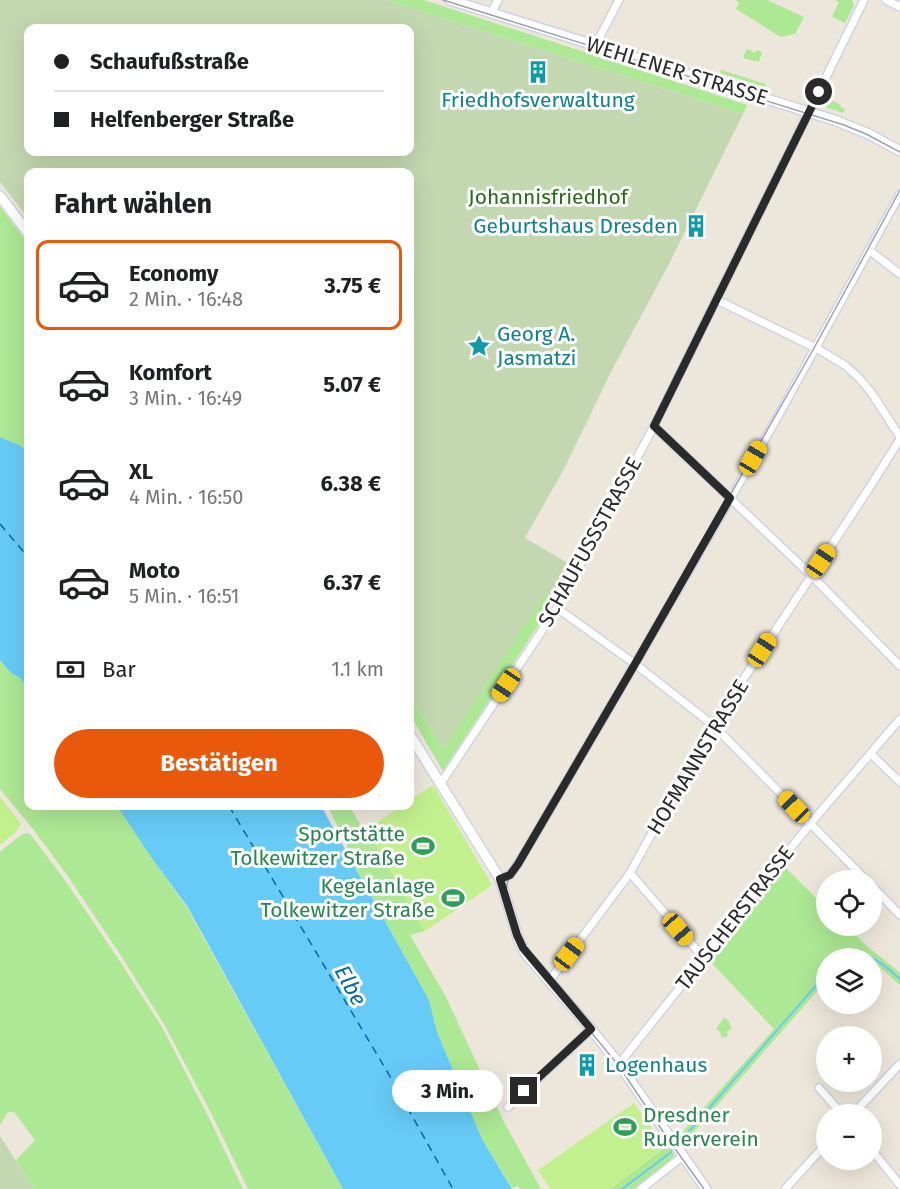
<!DOCTYPE html>
<html lang="de">
<head>
<meta charset="utf-8">
<style>
	:root { --surface:#fff; --page:#f2f2f2; --text:#202124; --muted:#757577; --line:#e0e0e0; --accent:#ea580c }
	body { margin:0; font-family:"Fira Sans",sans-serif; background:var(--page); color:var(--text); height:100vh; display:flex; flex-direction:column; font-size:22px; white-space:nowrap }
	* { box-sizing:border-box; margin:0 }
	p { font-size:20px; color:var(--muted) }
	.icon { flex:none; width:33px; height:33px; fill:none; stroke:currentColor; stroke-width:2; stroke-linecap:round; stroke-linejoin:round }
	.map { position:relative; flex:1; overflow:hidden }
	.sheet { position:absolute; left:24px; top:168px; width:390px; height:642px; display:flex; flex-direction:column; background:var(--surface); border-radius:12px; box-shadow:0 6px 24px #0002 }
	.sheet>* { flex:none }
	.hud { position:absolute; left:24px; top:24px; width:390px; height:132px; border-radius:12px; box-shadow:0 6px 24px #0002; display:grid; align-content:center; height:132px; padding:0 30px; background:var(--surface) }
	.tools { position:absolute; left:816px; top:870px; display:grid; gap:12px }
	.tools a { display:grid; place-items:center; width:66px; height:66px; border-radius:50%; background:var(--surface); box-shadow:0 6px 24px #0002; font-size:30px }
	.end { position:absolute; width:27px; height:27px; margin:-14px; border:8px solid #2a2a2a; background:#fff; box-shadow:0 0 0 3px #fff }
	.from { border-radius:50% }
	.bubble { position:absolute; height:42px; border-radius:21px; background:var(--surface); box-shadow:0 6px 24px #0002; font-size:20px; font-weight:700; line-height:42px; text-align:center }
	.car { position:absolute; width:18px; height:36px; margin:-18px -9px; border-radius:8px; box-shadow:0 0 4px 2px #0007; background:linear-gradient(#f5c518 24%,#345 0 40%,#f5c518 0 76%,#345 0 86%,#f5c518 0) }
	.hud b { display:flex; align-items:center; gap:21px; height:57px; font-size:22px }
	.hud b+b { border-top:2px solid var(--line) }
	.hud i { width:15px; height:15px; background:var(--text) }
	ul { padding:0; list-style:none }
	li { display:flex; align-items:center; gap:18px; height:90px; margin:0 12px 9px; padding:0 18px; border:3px solid transparent; border-radius:12px }
	li div { flex:1 }
	li b { display:block; font-size:22px }
	li em { font-style:normal; font-weight:700 }
	li.current { border-color:var(--accent) }
	li>.icon { width:54px; height:54px; stroke-width:1.5 }
	h2 { padding:0 30px; font-size:27px; line-height:72px }
	.pay { display:flex; align-items:center; gap:15px; height:66px; padding:0 30px; font-size:22px }
	.pay p { margin-inline-start:auto }
	.primary-button { display:flex; gap:12px; margin-top:auto; padding:12px 30px }
	.primary-button a { flex:1; height:69px; border-radius:36px; background:var(--accent); color:#fff; font-size:24px; font-weight:700; line-height:69px; text-align:center }
	.map>svg:first-child { display:block }
	.green { fill:#ade894 }
	.cemetery { fill:#c3d8b1; fill-rule:evenodd }
	.pitch { fill:#c3f08f }
	.water { fill:#67cbf7 }
	.lines { fill:none; stroke-linecap:round; stroke-linejoin:round }
	.stream { stroke:#67cbf7; stroke-width:2 }
	.ferry { stroke:#0467a4; stroke-width:1.5; stroke-dasharray:8 6; stroke-linecap:butt }
	.minor-casing { stroke:#d0d3e4; stroke-width:10 }
	.secondary-casing { stroke:#d0d3e4; stroke-width:12 }
	.minor { stroke:#fff; stroke-width:7 }
	.secondary { stroke:#fff; stroke-width:9 }
	.tram { stroke:#9da0b6; stroke-width:1.5 }
	.route { stroke:#2a2a2a; stroke-width:8 }
	.labels { text-anchor:middle; stroke-width:6; stroke-linejoin:round; paint-order:stroke }
	.street-label { font-size:21px; fill:#2a2a2a; stroke:#fff }
	.culture-label { font-size:21px; fill:#0d838f; stroke:#fff; text-anchor:start }
	.park-label { font-size:21px; fill:#246c15; stroke:#fff }
	.leisure-label { font-size:21px; fill:#27864d; stroke:#fff; text-anchor:end }
	.water-label { font-size:22px; font-style:italic; fill:#0467a4; stroke:#fff }
</style>
</head>
<body>
<div class="map">
<svg width="900" height="1189" viewBox="0 0 900 1189">
	<rect width="100%" height="100%" fill="#ede6db"/>
	<g class="green">
		<polygon points="386,0 424,0 747,105 743,114"/>
		<polygon points="735,0 767,0 804,17 795,34 781,37 736,9 739,2"/>
		<polygon points="834,0 852,0 854,5 845,23 832,17 839,2"/>
		<polygon points="747,49 755,53 757,50 762,52 759,62 743,58"/>
		<polygon points="721,70 766,84 765,87 720,73"/>
		<polygon points="825,97 841,105 840,107 845,109 843,113 825,107 822,103"/>
		<polygon points="0,207 28,244 28,451 21,446 0,437"/>
		<polygon points="546,592 556,598 443,771 410,715 410,696 442,747 445,747"/>
		<polygon points="0,660 10,672 21,679 28,689 28,806 117,806 153,860 186,906 343,1189 248,1189 211,1113 164,1024 118,951 67,875 33,829 0,789"/>
		<polygon points="322,806 349,806 364,830 367,829 425,931 410,935 446,997 504,1122 541,1189 520,1189 518,1186 512,1188 482,1139 437,1032 429,1000 346,850 347,845 328,807 323,808"/>
		<polygon points="27,833 30,834 64,879 115,954 162,1027 208,1116 243,1189 34,1189 16,1160 35,1140 14,1112 8,1112 0,1125 0,852 21,835"/>
		<polygon points="783,865 826,908 826,926 846,926 867,946 900,973 900,985 875,963 872,962 872,958 826,958 826,981 684,1143 679,1136 774,1029 709,960"/>
		<polygon points="724,1018 728,1020 732,1029 727,1031 728,1036 722,1038 720,1032 716,1029"/>
		<polygon points="668,1145 675,1157 634,1189 610,1189"/>
	</g>
	<g class="cemetery">
		<path d="M0,0H386L743,114L669,264L612,370L564,469L525,538L573,566L556,598L546,593L445,747H442L410,696V172H28V218L0,182ZM410,28V152H28V28Z"/>
		<polygon points="0,1136 34,1189 0,1189"/>
	</g>
	<g class="pitch">
		<polygon points="433,785 492,885 425,931 367,829 402,806 410,806 410,800"/>
		<polygon points="0,797 21,824 16,832 0,845"/>
		<polygon points="634,1103 665,1147 610,1189 550,1189 538,1170"/>
	</g>
	<g class="water">
		<polygon points="0,437 21,446 28,451 28,689 21,679 10,672 0,660"/>
		<polygon points="117,806 321,806 429,1000 437,1032 482,1139 512,1189 343,1189 187,906 153,860"/>
	</g>
	<g class="lines">
		<g class="stream">
			<path d="M840,958C867,948 881,962 900,979"/>
			<polyline points="678,1144 826,974"/>
			<polyline points="622,1189 670,1153 674,1148"/>
		</g>
		<g class="ferry">
			<polyline points="0,524 28,557"/>
			<polyline points="229,806 388,1073 453,1189"/>
		</g>
		<g class="minor-casing">
			<g id="minor">
				<polyline points="886,0 900,7"/>
				<polyline points="491,13 498,0"/>
				<polyline points="595,46 619,0"/>
				<polyline points="869,250 900,274"/>
				<polyline points="717,300 818,349 846,366 859,378 871,392 900,437"/>
				<polyline points="654,426 811,575 900,666"/>
				<polyline points="557,608 635,664 713,725 866,880"/>
				<polyline points="871,754 900,782"/>
				<polyline points="441,783 557,608 654,426 864,0"/>
				<polyline points="630,873 703,957"/>
				<polyline points="500,879 510,875 518,864 635,664 777,418 900,194"/>
				<polyline points="872,886 900,915"/>
				<polyline points="550,980 630,873 702,742 868,490 900,439"/>
				<polyline points="619,1064 810,824 900,719"/>
				<polyline points="819,1088 842,1114"/>
				<polyline points="508,1107 591,1029"/>
				<polyline points="853,1114 900,1064"/>
				<polyline points="872,1150 900,1185"/>
				<polyline points="641,1189 683,1156"/>
				<polyline points="785,1189 826,1144"/>
			</g>
		</g>
		<g class="secondary-casing">
			<g id="secondary">
				<polyline points="450,0 834,120 869,134 900,151"/>
				<polyline points="0,196 28,233"/>
				<polyline points="410,735 500,879 519,941 526,954 591,1029 619,1064 706,1189"/>
			</g>
		</g>
		<use href="#minor" class="minor"/>
		<use href="#secondary" class="secondary"/>
		<g class="tram">
			<polyline points="443,0 844,125 866,134 900,152"/>
			<path d="M704,1189L668,1139L618,1065L521,947C513,932 503,902 507,885C508,878 512,872 515,866L729,497L814,348L900,190"/>
		</g>
	</g>
	<g class="lines">
		<polyline class="route" points="524,1091 591,1029 523,948 517,935 500,879 510,875 518,864 635,664 730,498 654,426 819,92"/>
	</g>
	<defs>
		<g id="building-bare" transform="scale(1.8)"><path d="M-4-6H4V6H1V3H-1V6H-4ZM-2.5-4.3h1.7v1.8h-1.7ZM.8-4.3h1.7v1.8H.8ZM-2.5-1h1.7V.8h-1.7ZM.8-1h1.7V.8H.8Z" fill="#0f9aa8" stroke="#fff" stroke-width="2.5" paint-order="stroke"/></g>
		<g id="sight-bare" transform="scale(1.8)"><path d="M0-6L1.8-2.2L6-1.7L2.9 1.2L3.7 5.4L0 3.3L-3.7 5.4L-2.9 1.2L-6-1.7L-1.8-2.2Z" fill="#0f9aa8" stroke="#fff" stroke-width="2.5" paint-order="stroke"/></g>
		<g id="stadium-bare" transform="scale(1.8)"><path d="M0-5a6.5 5 0 1 0 0 10a6.5 5 0 1 0 0-10ZM-3.5-1.8h7v3.6h-7Z" fill="#2e9e5b" stroke="#fff" stroke-width="2.5" paint-order="stroke"/></g>
	</defs>
	<g fill-rule="evenodd">
		<use href="#building-bare" x="538" y="72"/>
		<use href="#building-bare" x="696" y="226"/>
		<use href="#sight-bare" x="479" y="346"/>
		<use href="#stadium-bare" x="423" y="846"/>
		<use href="#stadium-bare" x="453" y="898"/>
		<use href="#building-bare" x="587" y="1065"/>
		<use href="#stadium-bare" x="625" y="1127"/>
	</g>
	<g class="labels">
		<g class="street-label">
			<text transform="translate(677 71) rotate(17)" y="7">WEHLENER STRASSE</text>
			<text transform="translate(590 542) rotate(-61)" y="7">SCHAUFUSSSTRASSE</text>
			<text transform="translate(698 757) rotate(-59)" y="7">HOFMANNSTRASSE</text>
			<text transform="translate(735 918) rotate(-52)" y="7">TAUSCHERSTRASSE</text>
		</g>
		<g class="culture-label">
			<text x="538" y="107" text-anchor="middle">Friedhofsverwaltung</text>
			<text x="678" y="233" text-anchor="end">Geburtshaus Dresden</text>
			<text x="497" y="341">Georg A.<tspan x="497" dy="24">Jasmatzi</tspan></text>
			<text x="605" y="1072">Logenhaus</text>
		</g>
		<g class="park-label">
			<text x="548" y="204">Johannisfriedhof</text>
		</g>
		<g class="leisure-label">
			<text x="405" y="841">Sportstätte<tspan x="405" dy="24">Tolkewitzer Straße</tspan></text>
			<text x="435" y="893">Kegelanlage<tspan x="435" dy="24">Tolkewitzer Straße</tspan></text>
			<text x="643" y="1122" text-anchor="start">Dresdner<tspan x="643" dy="24">Ruderverein</tspan></text>
		</g>
		<g class="water-label">
			<text transform="translate(351 985) rotate(62)" y="8">Elbe</text>
		</g>
	</g>
</svg>
<div class="tools">
<a><svg class="icon" aria-label="locate" viewBox="0 0 24 24"><circle cx="12" cy="12" r="6"/><path d="M12 2v4M12 18v4M2 12h4M18 12h4"/></svg></a>
<a><svg class="icon" aria-label="layers" viewBox="0 0 24 24"><path d="M12 4l9 5-9 5-9-5zM3 14l9 5 9-5"/></svg></a>
<a>+</a>
<a>−</a>
</div>
<i class="end from" style="left:819px;top:92px"></i>
<i class="end" style="left:524px;top:1091px"></i>
<div class="bubble" style="left:392px;top:1070px;width:111px">3 Min.</div>
<i class="car" style="left:753px;top:458px;rotate:30deg"></i>
<i class="car" style="left:821px;top:561px;rotate:34deg"></i>
<i class="car" style="left:762px;top:650px;rotate:33deg"></i>
<i class="car" style="left:506px;top:685px;rotate:214deg"></i>
<i class="car" style="left:794px;top:807px;rotate:316deg"></i>
<i class="car" style="left:678px;top:929px;rotate:139deg"></i>
<i class="car" style="left:569px;top:954px;rotate:37deg"></i>
<div class="hud">
<b><i class="from"></i>Schaufußstraße</b>
<b><i></i>Helfenberger Straße</b>
</div>
<section class="sheet">
<h2>Fahrt wählen</h2>
<ul>
<li class="current"><svg class="icon" aria-label="car" viewBox="0 0 24 24"><path d="M5 17H2v-5l4-1 3-4h7l3 4 3 1v5h-3M9 17h6M6 11h13"/><circle cx="7" cy="17" r="2"/><circle cx="17" cy="17" r="2"/></svg><div><b>Economy</b><p>2 Min. · 16:48</p></div><em>3.75 €</em></li>
<li><svg class="icon" aria-label="car" viewBox="0 0 24 24"><path d="M5 17H2v-5l4-1 3-4h7l3 4 3 1v5h-3M9 17h6M6 11h13"/><circle cx="7" cy="17" r="2"/><circle cx="17" cy="17" r="2"/></svg><div><b>Komfort</b><p>3 Min. · 16:49</p></div><em>5.07 €</em></li>
<li><svg class="icon" aria-label="car" viewBox="0 0 24 24"><path d="M5 17H2v-5l4-1 3-4h7l3 4 3 1v5h-3M9 17h6M6 11h13"/><circle cx="7" cy="17" r="2"/><circle cx="17" cy="17" r="2"/></svg><div><b>XL</b><p>4 Min. · 16:50</p></div><em>6.38 €</em></li>
<li><svg class="icon" aria-label="car" viewBox="0 0 24 24"><path d="M5 17H2v-5l4-1 3-4h7l3 4 3 1v5h-3M9 17h6M6 11h13"/><circle cx="7" cy="17" r="2"/><circle cx="17" cy="17" r="2"/></svg><div><b>Moto</b><p>5 Min. · 16:51</p></div><em>6.37 €</em></li>
</ul>
<div class="pay"><svg class="icon" aria-label="cash" viewBox="0 0 24 24"><path d="M3 7h18v10H3z"/><circle cx="12" cy="12" r="2"/></svg>Bar<p>1.1 km</p></div>
<div class="primary-button"><a>Bestätigen</a></div>
</section>
</div>
</body>
</html>
